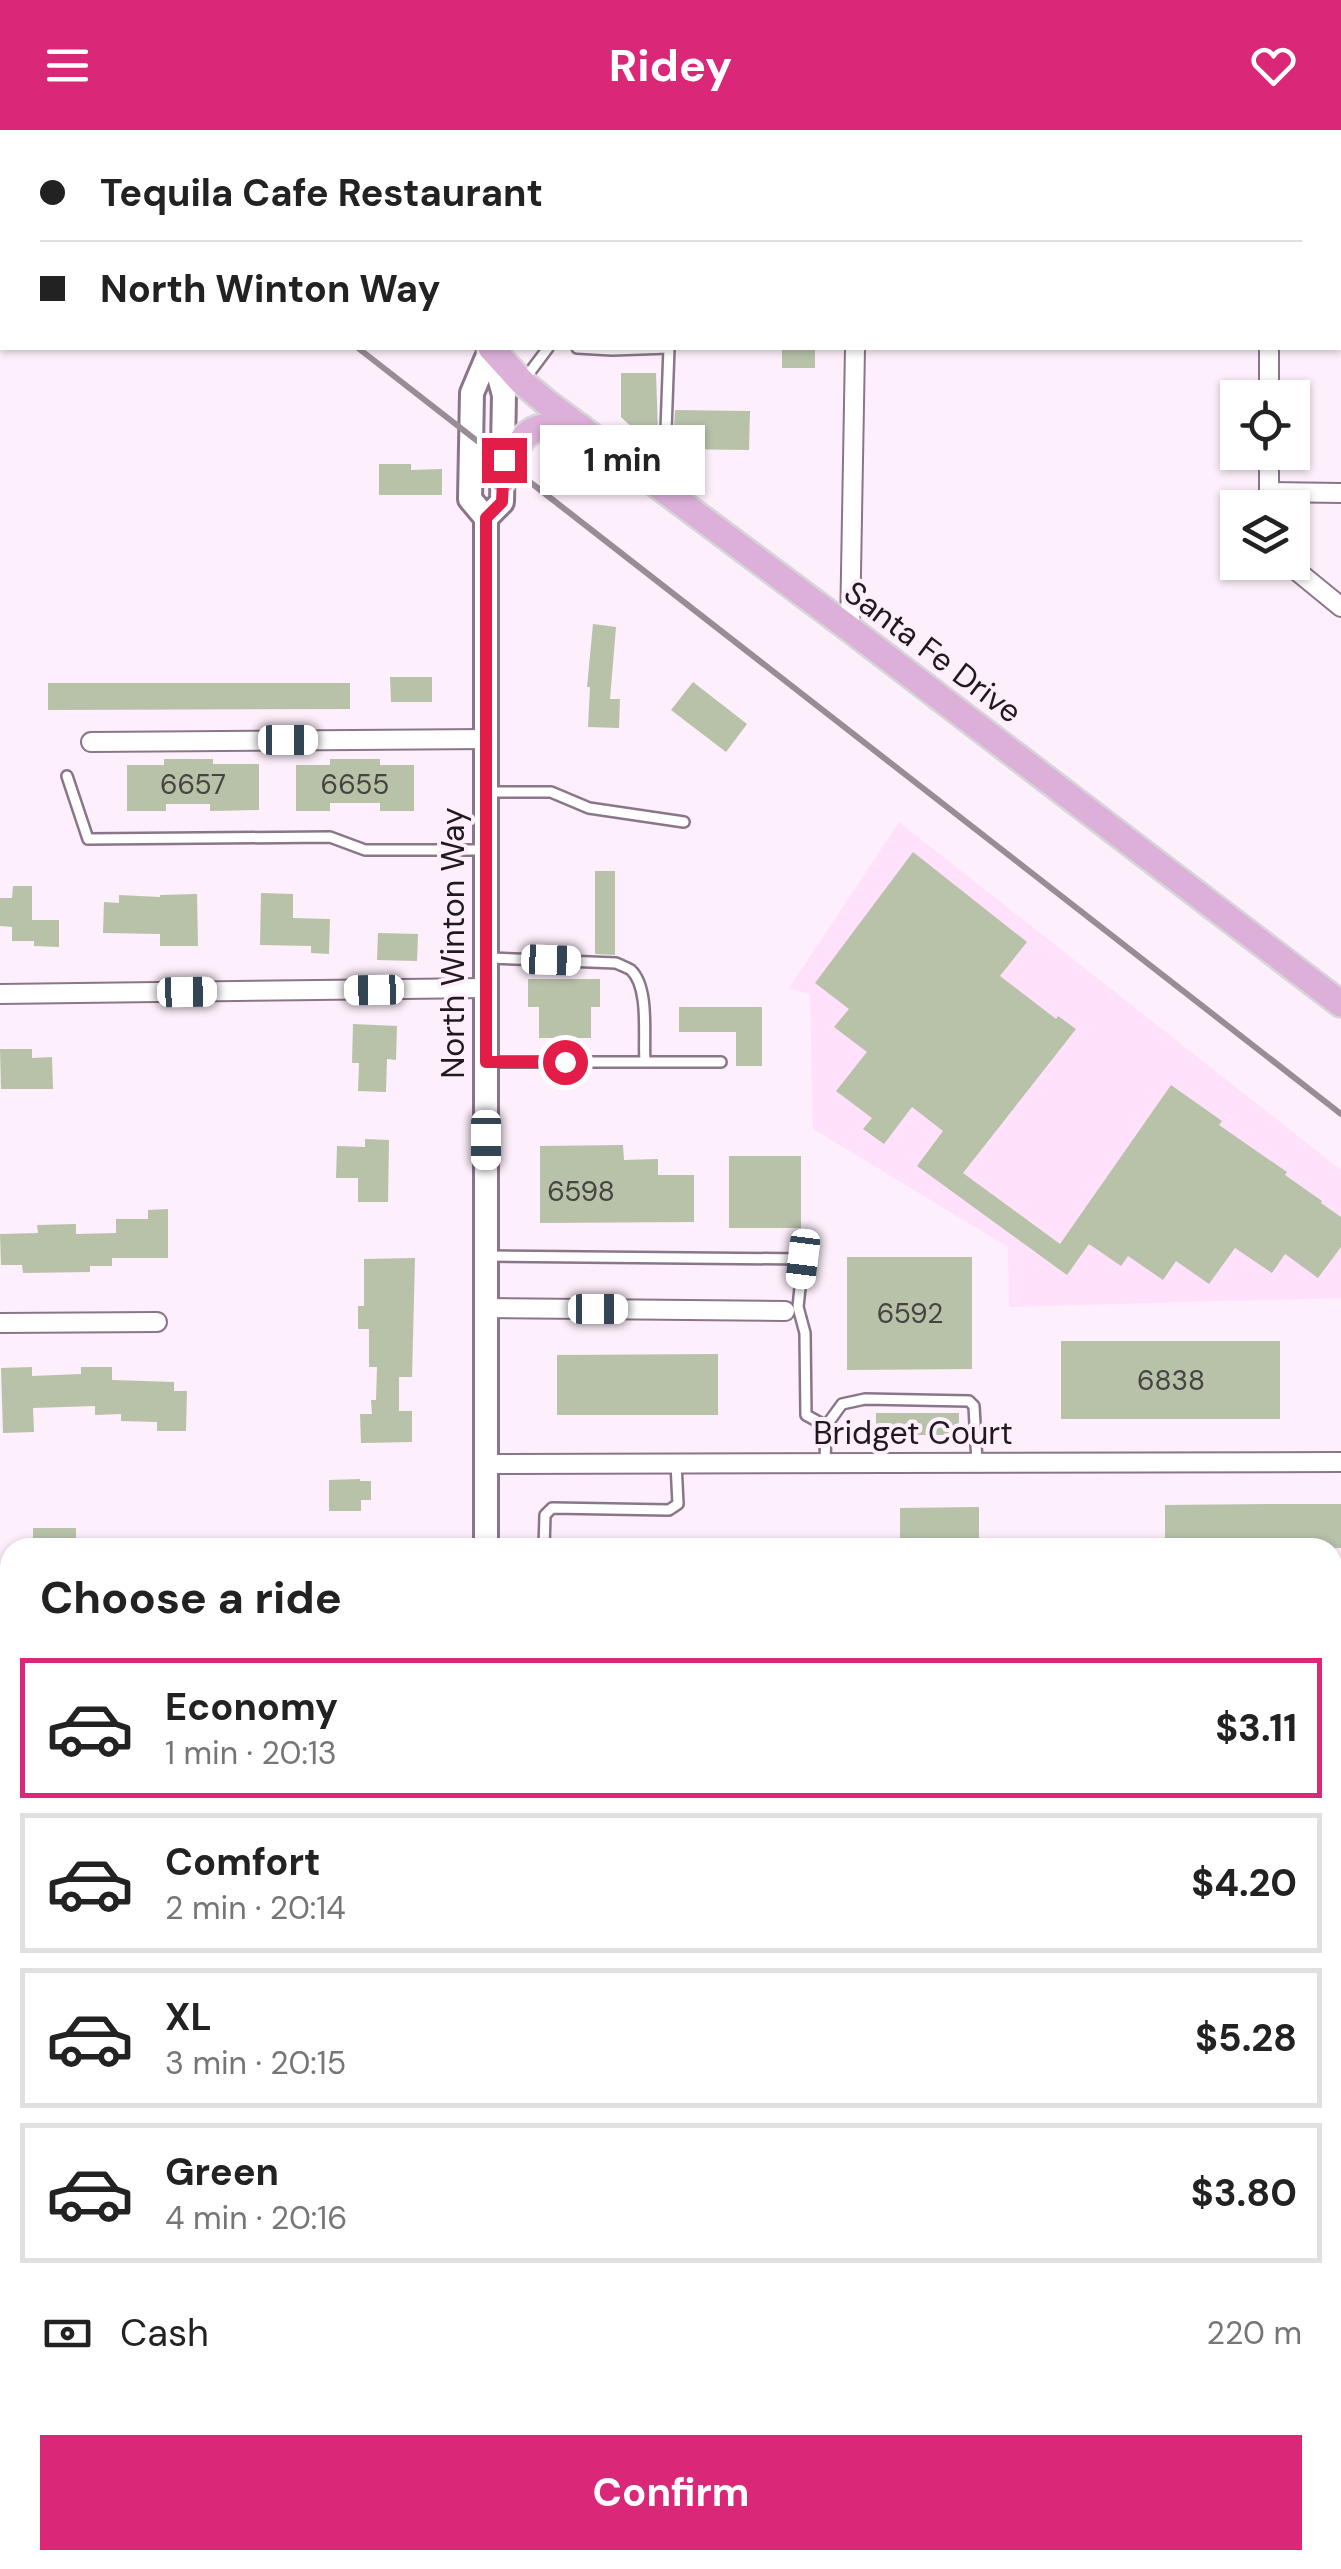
<!DOCTYPE html>
<html lang="en">
<head>
<meta charset="utf-8">
<style>
	:root { --surface:#fff; --page:#f6f6f6; --text:#222; --muted:#767676; --line:#e0e0e0; --accent:#db2777 }
	body { margin:0; font-family:"DM Sans",sans-serif; background:var(--page); color:var(--text); height:100vh; display:flex; flex-direction:column; font-size:38px; white-space:nowrap }
	* { box-sizing:border-box; margin:0 }
	p { font-size:32px; color:var(--muted) }
	.icon { flex:none; width:55px; height:55px; fill:none; stroke:currentColor; stroke-width:2; stroke-linecap:round; stroke-linejoin:round }
	.map { position:relative; flex:1; overflow:hidden }
	.sheet { position:absolute; left:0px; top:1408px; width:1342px; height:1032px; display:flex; flex-direction:column; background:var(--surface); border-radius:30px 30px 0 0; box-shadow:0 2px 8px #0004 }
	.sheet>* { flex:none }
	.top-card { position:absolute; left:0px; top:0px; width:1342px; height:220px; box-shadow:0 2px 8px #0004; display:grid; align-content:center; height:220px; padding:0 40px; background:var(--surface) }
	.buttons { position:absolute; left:1220px; top:250px; display:grid; gap:20px }
	.buttons a { display:grid; place-items:center; width:90px; height:90px; border-radius:0px; background:var(--surface); box-shadow:0 2px 8px #0004; font-size:50px }
	.end { position:absolute; width:45px; height:45px; margin:-22px; border:12px solid #e11d48; background:#fff; box-shadow:0 0 0 5px #fff }
	.from { border-radius:50% }
	.bubble { position:absolute; height:70px; border-radius:0px; background:var(--surface); box-shadow:0 2px 8px #0004; font-size:32px; font-weight:700; line-height:70px; text-align:center }
	.car { position:absolute; width:30px; height:60px; margin:-30px -15px; border-radius:12px; box-shadow:0 0 8px 2px #0007; background:linear-gradient(#fff 24%,#345 0 40%,#fff 0 76%,#345 0 86%,#fff 0) }
	.top-card b { display:flex; align-items:center; gap:35px; height:95px; font-size:38px }
	.top-card b+b { border-top:2px solid var(--line) }
	.top-card i { width:25px; height:25px; background:var(--text) }
	ul { padding:0; list-style:none }
	li { display:flex; align-items:center; gap:30px; height:140px; margin:0 20px 15px; padding:0 20px; border:5px solid var(--line); border-radius:0px }
	li div { flex:1 }
	li b { display:block; font-size:38px }
	li em { font-style:normal; font-weight:700 }
	li.current { border-color:var(--accent) }
	li>.icon { width:90px; height:90px; stroke-width:1.5 }
	h2 { padding:0 40px; font-size:45px; line-height:120px }
	.pay { display:flex; align-items:center; gap:25px; height:110px; padding:0 40px; font-size:38px }
	.pay p { margin-inline-start:auto }
	.primary-button { display:flex; gap:20px; margin-top:auto; padding:20px 40px }
	.primary-button a { flex:1; height:115px; border-radius:0px; background:var(--accent); color:#fff; font-size:40px; font-weight:700; line-height:115px; text-align:center }
	header { display:flex; justify-content:space-between; align-items:center; height:130px; padding:0 40px; background:var(--accent); color:#fff; font-size:45px; font-weight:700 }
	.map>svg:first-child { display:block }
	.built { fill:#ffe1fb }
	.building { fill:#b7c2a9 }
	.lines { fill:none; stroke-linecap:round; stroke-linejoin:round }
	.service-casing { stroke:#8b7689; stroke-width:14 }
	.minor-casing { stroke:#8b7689; stroke-width:22 }
	.tertiary-casing { stroke:#8b7689; stroke-width:25 }
	.secondary-casing { stroke:#8b7689; stroke-width:28 }
	.primary-casing { stroke:#d7d6d7; stroke-width:30 }
	.service { stroke:#fff; stroke-width:9 }
	.minor { stroke:#fff; stroke-width:18 }
	.tertiary { stroke:#fff; stroke-width:20 }
	.secondary { stroke:#fff; stroke-width:22 }
	.primary { stroke:#ddb0da; stroke-width:25 }
	.rail { stroke:#988d97; stroke-width:6 }
	.route { stroke:#e11d48; stroke-width:12 }
	.labels { text-anchor:middle; stroke-width:8; stroke-linejoin:round; paint-order:stroke }
	.number-label { font-size:28px; fill:#464342 }
	.street-label { font-size:32px; fill:#211920; stroke:#fdeffb }
</style>
</head>
<body>
<header><svg class="icon" aria-label="menu" viewBox="0 0 24 24"><path d="M4 6h16M4 12h16M4 18h16"/></svg>Ridey<svg class="icon" aria-label="heart" viewBox="0 0 24 24"><path d="M12 20l-8-8c-3-5 5-10 8-4 3-6 11-1 8 4z"/></svg></header>
<div class="map">
<svg width="1341" height="2439" viewBox="0 0 1341 2439">
	<rect width="100%" height="100%" fill="#fdeffb"/>
	<polygon class="built" points="899,692 1341,1040 1341,1168 1009,1177 1008,1117 813,999 810,864 789,858"/>
	<g class="building">
		<rect x="782" y="218" width="33" height="20"/>
		<polygon points="621,243 656,243 658,303 638,303 621,287"/>
		<polygon points="675,280 750,281 749,320 673,319"/>
		<polygon points="379,334 411,334 411,340 442,339 442,365 379,365"/>
		<polygon points="593,494 616,497 610,569 620,569 619,598 588,597 590,557 587,557"/>
		<polygon points="390,547 432,547 432,572 391,572"/>
		<polygon points="693,552 747,594 726,622 671,580"/>
		<polygon points="48,553 350,553 350,579 48,580"/>
		<polygon points="164,629 213,629 213,634 259,634 259,680 210,681 210,674 166,674 166,681 127,681 127,635 164,635"/>
		<polygon points="330,629 380,629 380,635 414,635 414,681 380,681 380,673 330,673 330,681 296,681 296,635 330,635"/>
		<polygon points="913,722 1027,812 1000,846 1056,889 1058,886 1076,899 963,1043 1060,1114 1171,955 1222,991 1219,995 1287,1042 1285,1045 1322,1071 1321,1073 1341,1087 1341,1117 1318,1148 1285,1124 1272,1143 1235,1118 1209,1154 1176,1131 1163,1150 1128,1126 1121,1136 1089,1114 1067,1145 917,1036 943,1001 912,977 884,1014 863,999 872,988 836,961 867,922 834,897 849,879 815,853"/>
		<polygon points="595,741 615,741 615,825 595,824"/>
		<polygon points="13,756 32,756 32,790 59,790 59,817 34,816 34,811 12,811 12,797 0,796 0,768 12,768"/>
		<polygon points="261,763 293,764 293,788 330,789 329,824 311,823 311,816 260,815"/>
		<polygon points="197,764 198,816 160,816 160,804 103,803 104,772 119,773 119,765 160,767 160,765"/>
		<polygon points="378,803 418,804 417,831 377,830"/>
		<polygon points="528,849 600,849 600,877 591,877 591,908 539,908 539,877 528,877"/>
		<polygon points="679,877 762,877 762,936 736,936 736,902 679,902"/>
		<polygon points="353,894 397,896 396,930 387,929 386,962 358,961 359,933 352,933"/>
		<polygon points="0,919 32,919 32,928 52,927 53,959 1,959"/>
		<polygon points="365,1009 389,1010 388,1072 358,1072 358,1048 336,1048 337,1016 365,1017"/>
		<polygon points="623,1015 624,1030 658,1029 658,1045 694,1045 694,1092 540,1093 540,1016"/>
		<rect x="729" y="1026" width="72" height="72"/>
		<polygon points="168,1079 168,1128 112,1128 112,1136 90,1136 90,1142 23,1143 22,1135 1,1135 0,1104 38,1103 37,1095 76,1094 76,1104 116,1103 116,1089 148,1089 148,1080"/>
		<polygon points="847,1127 972,1127 972,1239 847,1240"/>
		<polygon points="415,1128 412,1247 399,1247 399,1281 412,1281 412,1312 361,1313 360,1284 372,1284 371,1270 376,1270 377,1237 369,1237 369,1199 358,1199 358,1176 364,1176 364,1129"/>
		<rect x="1061" y="1211" width="219" height="78"/>
		<polygon points="718,1224 718,1285 557,1285 557,1225"/>
		<polygon points="32,1237 32,1246 81,1244 81,1237 112,1237 112,1250 174,1252 174,1261 187,1261 186,1301 157,1301 157,1292 121,1291 121,1284 95,1285 95,1276 33,1278 34,1302 3,1303 1,1238"/>
		<rect x="876" y="1283" width="83" height="22"/>
		<polygon points="360,1349 360,1351 371,1351 371,1370 361,1370 361,1381 329,1381 329,1350"/>
		<polygon points="1279,1374 1341,1374 1341,1418 1165,1418 1165,1375"/>
		<polygon points="979,1377 979,1412 900,1412 900,1378"/>
		<rect x="33" y="1398" width="43" height="20"/>
	</g>
	<g class="lines">
		<g class="service-casing">
			<g id="service">
				<polyline points="665,0 666,2"/>
				<polyline points="577,218 612,220 669,218"/>
				<polyline points="524,250 548,218"/>
				<polyline points="664,355 669,218"/>
				<polyline points="67,646 88,709 330,707 365,720 482,720"/>
				<polyline points="489,662 551,662 589,678 684,692"/>
				<path d="M489,828L616,833C618,834 630,839 631,840C650,858 643,908 645,931"/>
				<polyline points="488,932 721,932"/>
				<polyline points="488,1126 803,1129 798,1177 805,1203 806,1285 826,1296 825,1333"/>
				<polyline points="826,1296 842,1274 865,1269 969,1271 974,1276 977,1333"/>
				<polyline points="544,1418 545,1385 552,1378 669,1380 678,1374 676,1333"/>
			</g>
		</g>
		<g class="minor-casing">
			<g id="minor">
				<polyline points="860,2 860,0"/>
				<polyline points="1254,2 1254,0"/>
				<polyline points="1269,268 1269,218"/>
				<polyline points="1269,362 1341,363"/>
				<polyline points="1269,378 1269,322"/>
				<polyline points="1286,432 1341,477"/>
				<polyline points="850,499 855,218"/>
				<polyline points="91,612 486,609"/>
				<polyline points="0,864 486,858"/>
				<polyline points="486,1178 785,1181"/>
				<polyline points="0,1193 157,1192"/>
				<polyline points="486,1334 1341,1332"/>
				<polyline points="0,1505 10,1505"/>
				<polyline points="1332,1583 1341,1583"/>
				<polyline points="0,1760 10,1759"/>
				<polyline points="1332,1766 1341,1766"/>
				<polyline points="1332,1947 1341,1947"/>
				<polyline points="0,2018 10,2018"/>
				<polyline points="0,2267 10,2267"/>
			</g>
		</g>
		<g class="tertiary-casing">
			<polyline id="tertiary" points="491,2 491,0"/>
		</g>
		<g class="secondary-casing">
			<g id="secondary">
				<polyline points="486,388 502,372 504,265 491,218"/>
				<polyline points="486,1418 486,388 470,369 472,263 491,218"/>
				<polyline points="471,2439 471,2430"/>
			</g>
		</g>
		<g class="primary-casing">
			<g id="primary">
				<polyline points="334,0 337,2"/>
				<polyline points="491,218 522,252 546,272 850,499 1341,874"/>
				<path d="M503,350C523,301 525,292 580,297"/>
			</g>
		</g>
		<use href="#service" class="service"/>
		<use href="#minor" class="minor"/>
		<use href="#tertiary" class="tertiary"/>
		<use href="#secondary" class="secondary"/>
		<use href="#primary" class="primary"/>
		<g class="rail">
			<polyline points="79,0 82,2"/>
			<polyline points="358,218 1341,984"/>
		</g>
	</g>
	<g class="lines">
		<polyline class="route" points="504,330 502,372 486,388 486,932 565,932"/>
	</g>
	<g class="labels">
		<g class="number-label">
			<text x="193" y="664">6657</text>
			<text x="355" y="664">6655</text>
			<text x="581" y="1071">6598</text>
			<text x="910" y="1193">6592</text>
			<text x="1171" y="1260">6838</text>
		</g>
		<g class="street-label">
			<text transform="translate(933 522) rotate(37)" y="11">Santa Fe Drive</text>
			<text transform="translate(453 813) rotate(-90)" y="11">North Winton Way</text>
			<text x="913" y="1314">Bridget Court</text>
		</g>
	</g>
</svg>
<div class="buttons">
<a><svg class="icon" aria-label="locate" viewBox="0 0 24 24"><circle cx="12" cy="12" r="6"/><path d="M12 2v4M12 18v4M2 12h4M18 12h4"/></svg></a>
<a><svg class="icon" aria-label="layers" viewBox="0 0 24 24"><path d="M12 4l9 5-9 5-9-5zM3 14l9 5 9-5"/></svg></a>
</div>
<i class="end from" style="left:565px;top:932px"></i>
<i class="end" style="left:504px;top:330px"></i>
<div class="bubble" style="left:540px;top:295px;width:165px">1 min</div>
<i class="car" style="left:288px;top:610px;rotate:90deg"></i>
<i class="car" style="left:551px;top:830px;rotate:92deg"></i>
<i class="car" style="left:374px;top:860px;rotate:269deg"></i>
<i class="car" style="left:187px;top:862px;rotate:89deg"></i>
<i class="car" style="left:486px;top:1010px;rotate:180deg"></i>
<i class="car" style="left:803px;top:1129px;rotate:187deg"></i>
<i class="car" style="left:598px;top:1179px;rotate:90deg"></i>
<div class="top-card">
<b><i class="from"></i>Tequila Cafe Restaurant</b>
<b><i></i>North Winton Way</b>
</div>
<section class="sheet">
<h2>Choose a ride</h2>
<ul>
<li class="current"><svg class="icon" aria-label="car" viewBox="0 0 24 24"><path d="M5 17H2v-5l4-1 3-4h7l3 4 3 1v5h-3M9 17h6M6 11h13"/><circle cx="7" cy="17" r="2"/><circle cx="17" cy="17" r="2"/></svg><div><b>Economy</b><p>1 min · 20:13</p></div><em>$3.11</em></li>
<li><svg class="icon" aria-label="car" viewBox="0 0 24 24"><path d="M5 17H2v-5l4-1 3-4h7l3 4 3 1v5h-3M9 17h6M6 11h13"/><circle cx="7" cy="17" r="2"/><circle cx="17" cy="17" r="2"/></svg><div><b>Comfort</b><p>2 min · 20:14</p></div><em>$4.20</em></li>
<li><svg class="icon" aria-label="car" viewBox="0 0 24 24"><path d="M5 17H2v-5l4-1 3-4h7l3 4 3 1v5h-3M9 17h6M6 11h13"/><circle cx="7" cy="17" r="2"/><circle cx="17" cy="17" r="2"/></svg><div><b>XL</b><p>3 min · 20:15</p></div><em>$5.28</em></li>
<li><svg class="icon" aria-label="car" viewBox="0 0 24 24"><path d="M5 17H2v-5l4-1 3-4h7l3 4 3 1v5h-3M9 17h6M6 11h13"/><circle cx="7" cy="17" r="2"/><circle cx="17" cy="17" r="2"/></svg><div><b>Green</b><p>4 min · 20:16</p></div><em>$3.80</em></li>
</ul>
<div class="pay"><svg class="icon" aria-label="cash" viewBox="0 0 24 24"><path d="M3 7h18v10H3z"/><circle cx="12" cy="12" r="2"/></svg>Cash<p>220 m</p></div>
<div class="primary-button"><a>Confirm</a></div>
</section>
</div>
</body>
</html>
